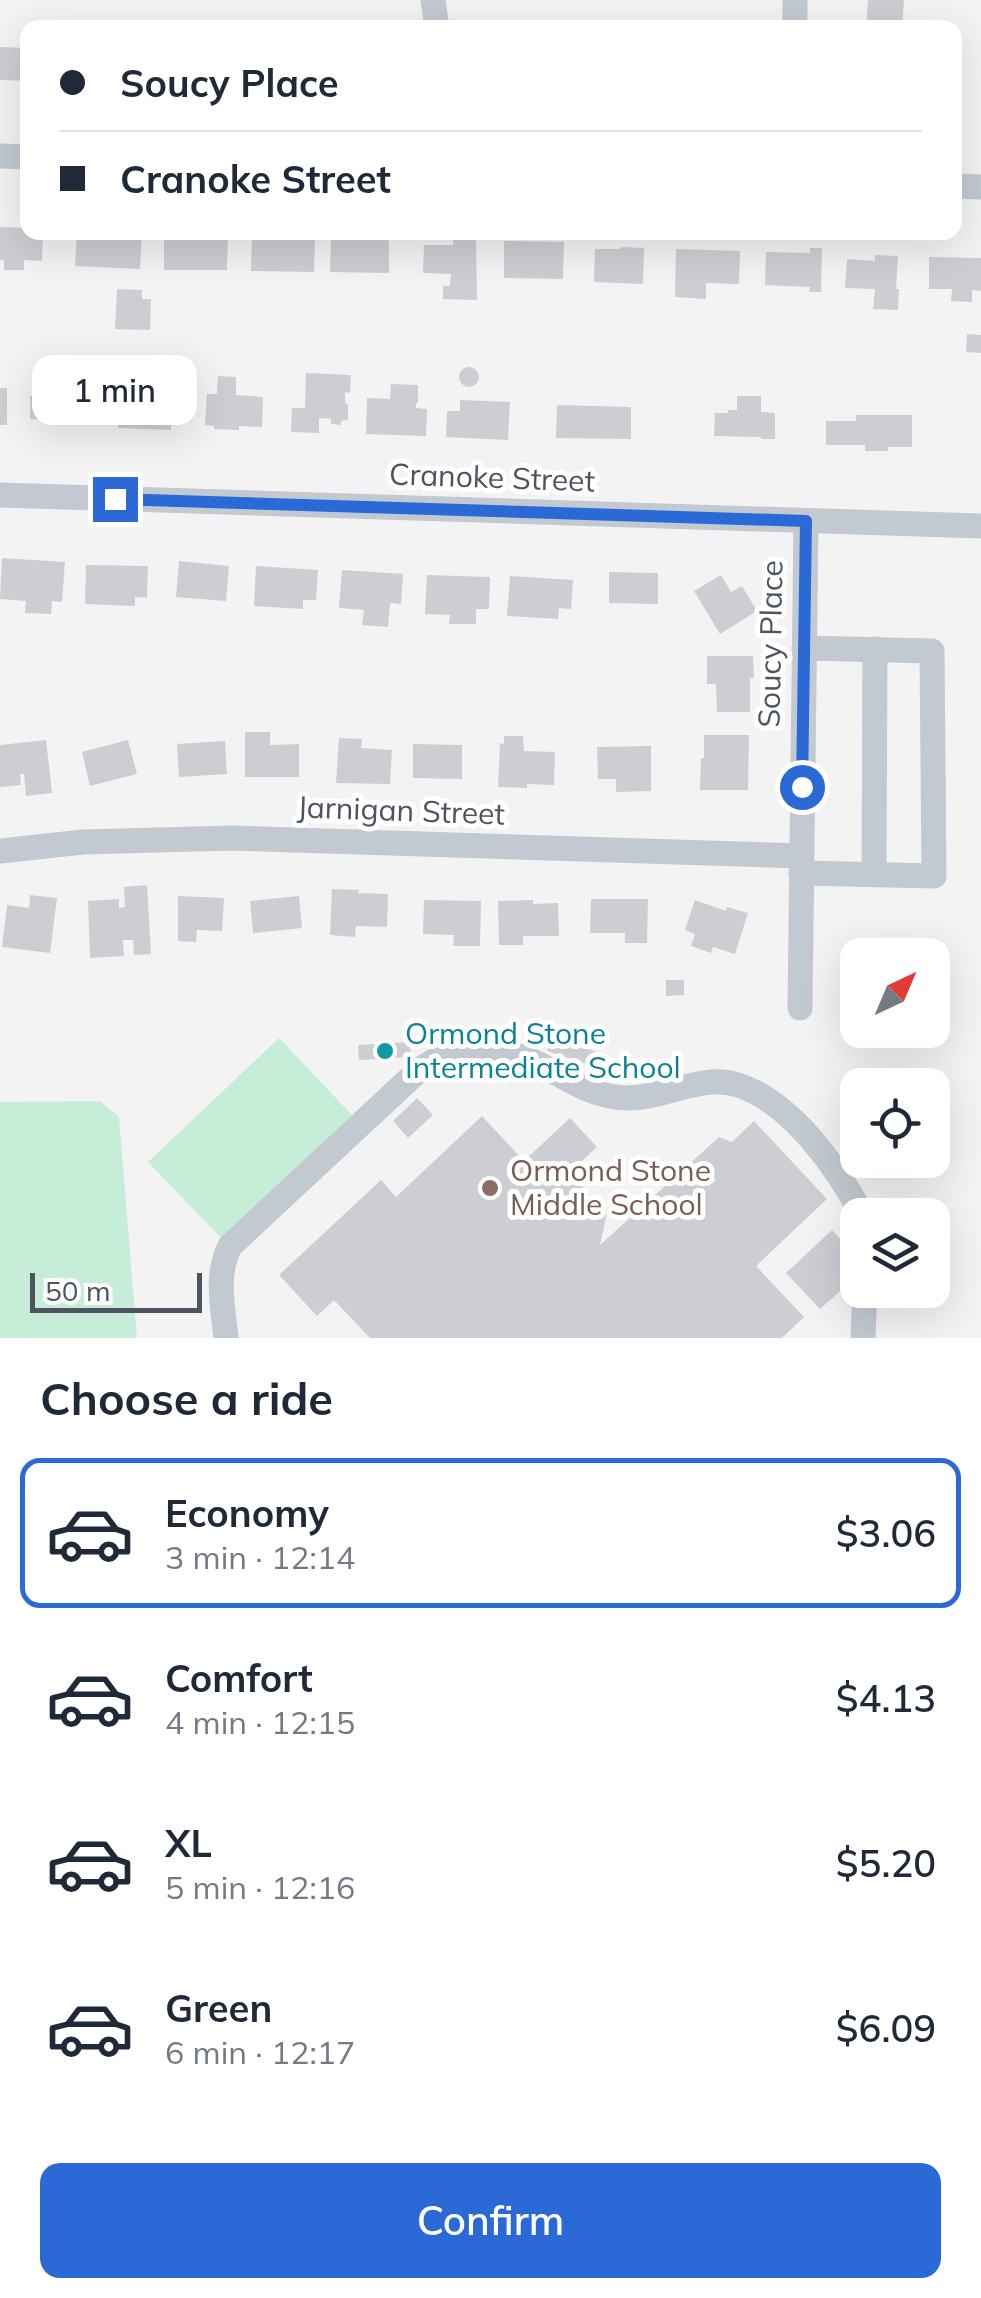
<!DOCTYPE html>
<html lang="en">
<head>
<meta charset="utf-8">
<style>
	:root { --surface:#fff; --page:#f6f6f7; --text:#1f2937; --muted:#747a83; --line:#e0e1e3; --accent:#2b69d6 }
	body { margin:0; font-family:Mulish,sans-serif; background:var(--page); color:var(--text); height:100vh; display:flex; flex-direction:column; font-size:38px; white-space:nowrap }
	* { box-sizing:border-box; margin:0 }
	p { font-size:32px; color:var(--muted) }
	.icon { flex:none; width:55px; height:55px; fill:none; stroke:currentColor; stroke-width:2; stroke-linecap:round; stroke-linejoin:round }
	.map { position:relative; height:1338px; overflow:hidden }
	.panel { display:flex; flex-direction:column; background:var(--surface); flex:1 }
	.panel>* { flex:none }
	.top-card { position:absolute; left:20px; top:20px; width:942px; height:220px; border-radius:20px; box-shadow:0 10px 40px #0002; display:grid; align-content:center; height:220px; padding:0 40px; background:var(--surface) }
	.needle { width:65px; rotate:44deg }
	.buttons { position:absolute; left:840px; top:938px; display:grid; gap:20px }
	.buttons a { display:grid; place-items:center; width:110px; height:110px; border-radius:20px; background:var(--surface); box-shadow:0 10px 40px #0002; font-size:50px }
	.scale { position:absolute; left:30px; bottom:25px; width:172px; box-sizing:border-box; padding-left:10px; border:5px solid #4c545f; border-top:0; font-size:28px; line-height:35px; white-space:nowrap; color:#4c545f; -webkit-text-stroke:8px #fff; paint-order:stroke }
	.end { position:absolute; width:45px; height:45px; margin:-22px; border:12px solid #2b69d6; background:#fff; box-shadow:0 0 0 5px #fff }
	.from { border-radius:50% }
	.bubble { position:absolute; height:70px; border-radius:20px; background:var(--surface); box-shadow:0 10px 40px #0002; font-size:32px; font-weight:600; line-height:70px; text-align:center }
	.top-card b { display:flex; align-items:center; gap:35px; height:95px; font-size:38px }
	.top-card b+b { border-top:2px solid var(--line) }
	.top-card i { width:25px; height:25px; background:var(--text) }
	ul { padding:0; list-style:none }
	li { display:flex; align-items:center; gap:30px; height:150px; margin:0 20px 15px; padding:0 20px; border:5px solid transparent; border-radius:20px }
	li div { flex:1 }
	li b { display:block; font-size:38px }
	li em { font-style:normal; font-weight:600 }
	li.active { border-color:var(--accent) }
	li>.icon { width:90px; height:90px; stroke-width:1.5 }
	h2 { padding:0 40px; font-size:45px; line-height:120px }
	.action { display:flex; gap:20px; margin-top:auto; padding:20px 40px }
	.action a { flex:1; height:115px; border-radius:20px; background:var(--accent); color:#fff; font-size:40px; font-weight:600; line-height:115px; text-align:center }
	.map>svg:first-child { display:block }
	.green { fill:#c6edd8 }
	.building { fill:#cdced4 }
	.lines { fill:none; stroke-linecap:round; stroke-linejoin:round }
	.minor { stroke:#c2c9d0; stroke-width:25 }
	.route { stroke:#2b69d6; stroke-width:12 }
	.culture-dot { fill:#0f9aa8; stroke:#fff; stroke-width:4 }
	.education-dot { fill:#8d6e63; stroke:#fff; stroke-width:4 }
	.labels { text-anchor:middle; stroke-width:10; stroke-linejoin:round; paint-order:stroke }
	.street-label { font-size:30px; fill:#4c545f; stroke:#fff }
	.culture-label { font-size:30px; fill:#0d838f; stroke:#fff; text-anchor:start }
	.education-label { font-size:30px; fill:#785e54; stroke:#fff; text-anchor:start }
</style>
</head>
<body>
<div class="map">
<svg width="981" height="1338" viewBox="0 0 981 1338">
	<rect width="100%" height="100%" fill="#f4f3f3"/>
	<g class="green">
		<polygon points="279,1038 352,1115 222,1239 148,1162"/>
		<polygon points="100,1101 119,1117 137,1338 0,1338 0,1102"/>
	</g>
	<g class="building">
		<polygon points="868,0 904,0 902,28 866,28"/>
		<polygon points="0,47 28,48 28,81 0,80"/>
		<polygon points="0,227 28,228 28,232 43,232 42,261 24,260 24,270 4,270 4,260 0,260"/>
		<polygon points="77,232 142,234 140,269 75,266"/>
		<polygon points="164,234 228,235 227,270 164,270"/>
		<polygon points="252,234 315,236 314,272 251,271"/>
		<polygon points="331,236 389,236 389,273 330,272"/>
		<polygon points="453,240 476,240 477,300 443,299 443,286 450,286 451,274 423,273 424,245 453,245"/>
		<polygon points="504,241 564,242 563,279 504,278"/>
		<polygon points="621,247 644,248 643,284 594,282 595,249 620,249"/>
		<polygon points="810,248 822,248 821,292 809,292 810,287 765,285 766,252 810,253"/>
		<polygon points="676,249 740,251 739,284 706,283 706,299 675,297"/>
		<polygon points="875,255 898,256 896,289 899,289 898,310 873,309 875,289 845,288 847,259 875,261"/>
		<polygon points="929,257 981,258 981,291 972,290 972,302 951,301 952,289 929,289"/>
		<polygon points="117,289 142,290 142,299 151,299 150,330 115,329"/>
		<polygon points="967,334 981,335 981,353 966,352"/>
		<circle cx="469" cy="377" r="10"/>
		<polygon points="52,371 72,371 71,391 94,392 93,422 73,421 73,425 49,424 49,420 30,419 30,396 42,396 42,390 52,391"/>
		<polygon points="306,373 351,375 350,393 345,392 345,403 348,404 348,420 341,421 341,425 331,424 331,419 319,418 319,433 291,432 292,408 305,408"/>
		<polygon points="218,376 236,377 236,395 263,397 262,427 239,426 239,430 214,429 214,426 205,425 207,394 217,394"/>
		<polygon points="391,384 418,385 418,403 416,403 416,408 427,409 426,436 366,434 367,398 390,399"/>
		<rect x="0" y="388" width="7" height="37"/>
		<polygon points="132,394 173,395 171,430 118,428 119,402 132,403"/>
		<polygon points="737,396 761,396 761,412 775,413 775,439 761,439 761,437 714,436 715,413 728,413 728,410 737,410"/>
		<polygon points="460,400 510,402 508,440 446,437 447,411 460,411"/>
		<polygon points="557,405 631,407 631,439 556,438"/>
		<polygon points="856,415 912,415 912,447 888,447 888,451 865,451 865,445 826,445 826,421 856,421"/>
		<polygon points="2,558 65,562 62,602 52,601 51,614 25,613 26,601 0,599"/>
		<polygon points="179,561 229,566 226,601 176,597"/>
		<polygon points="86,565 148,566 147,598 135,597 135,606 85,604"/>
		<polygon points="256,566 318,570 316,600 303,600 303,609 254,606"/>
		<polygon points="342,570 403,574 401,604 390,603 388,627 362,625 364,610 339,608"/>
		<polygon points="609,572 658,573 658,604 609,603"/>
		<polygon points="427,575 490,577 489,609 476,609 476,624 449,624 450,615 425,614"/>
		<polygon points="721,575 731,592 742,586 757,611 720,634 694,591"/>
		<polygon points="510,576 573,580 571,609 559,608 558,619 507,616"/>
		<polygon points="707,656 753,656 754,678 750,678 750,712 717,712 716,684 707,684"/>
		<polygon points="245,732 270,732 270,745 299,744 299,777 245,777"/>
		<polygon points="704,735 749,735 748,790 700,790 701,758 704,758"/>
		<polygon points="504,736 523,736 524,751 555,752 554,785 527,784 527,788 498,787 500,743 504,744"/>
		<polygon points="339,738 362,739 361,748 392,750 390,784 336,783"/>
		<polygon points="46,740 52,793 26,796 24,774 20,774 21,785 0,787 0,745"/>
		<polygon points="128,740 137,774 90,786 82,752"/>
		<polygon points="225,741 227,774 179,777 177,744"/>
		<polygon points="413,744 462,745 462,779 413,778"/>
		<polygon points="651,746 651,791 616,792 616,779 598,779 597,747"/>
		<polygon points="147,885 151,954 134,955 133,940 123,940 124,956 90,958 88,901 119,899 119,908 125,907 124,887"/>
		<polygon points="332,889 359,890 358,893 388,894 387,927 356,926 355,937 330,935"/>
		<polygon points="30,895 57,898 50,953 2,947 7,905 29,908"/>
		<polygon points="178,896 224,898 222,931 197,930 196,942 178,941"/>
		<polygon points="299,896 302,928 253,933 250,901"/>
		<polygon points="591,899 648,899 647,943 625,943 625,933 590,933"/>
		<polygon points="424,900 481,901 480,946 453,946 454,935 423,934"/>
		<polygon points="533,900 533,904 558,903 559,936 523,936 523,945 499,945 498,901"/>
		<polygon points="695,900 726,911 727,907 748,913 735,954 713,947 711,953 691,946 695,934 685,930"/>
		<polygon points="666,980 684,980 684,995 666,996"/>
		<polygon points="552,1037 600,1053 595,1067 547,1051"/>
		<polygon points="410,1042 411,1057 359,1060 358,1045"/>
		<polygon points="417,1098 433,1115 408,1138 393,1121"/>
		<polygon points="482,1116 524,1161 570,1118 597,1147 569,1173 607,1213 600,1245 719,1137 732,1142 754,1121 827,1199 756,1266 804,1317 782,1338 370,1338 334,1300 317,1316 279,1275 381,1180 396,1197"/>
		<polygon points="832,1230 858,1258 858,1275 820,1309 786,1273"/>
	</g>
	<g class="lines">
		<g class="minor">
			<polyline points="433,0 437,28"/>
			<polyline points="795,28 795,0"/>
			<polyline points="0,156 28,157"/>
			<polyline points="955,186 981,187"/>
			<polyline points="0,495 981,526"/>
			<polyline points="0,851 83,842 233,838 801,856"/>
			<polyline points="801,873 934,876 932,651 804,648"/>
			<polyline points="874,874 875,649"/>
			<polyline points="800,1008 806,521"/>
			<path d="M226,1338C223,1307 215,1275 230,1246L419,1070C427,1065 436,1059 445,1055C468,1047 506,1049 528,1059C562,1073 587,1097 626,1098C663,1099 702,1073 738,1085C791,1102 838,1168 862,1215"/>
			<polyline points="863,1338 865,1290"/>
		</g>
	</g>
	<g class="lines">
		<polyline class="route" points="115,499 806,521 802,787"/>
	</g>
	<circle class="culture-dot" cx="385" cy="1051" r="10"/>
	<circle class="education-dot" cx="490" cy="1188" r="10"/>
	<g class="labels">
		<g class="street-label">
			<text transform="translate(492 478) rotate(2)" y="10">Cranoke Street</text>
			<text transform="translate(771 644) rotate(-89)" y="10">Soucy Place</text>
			<text transform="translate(401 811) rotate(2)" y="10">Jarnigan Street</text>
		</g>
		<g class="culture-label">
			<text x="405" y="1044">Ormond Stone<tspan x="405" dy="34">Intermediate School</tspan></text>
		</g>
		<g class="education-label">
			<text x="510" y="1181">Ormond Stone<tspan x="510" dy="34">Middle School</tspan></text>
		</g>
	</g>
</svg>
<div class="buttons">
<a><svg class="needle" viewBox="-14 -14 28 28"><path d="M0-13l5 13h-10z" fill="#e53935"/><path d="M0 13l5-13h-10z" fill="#747a83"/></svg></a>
<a><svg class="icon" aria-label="locate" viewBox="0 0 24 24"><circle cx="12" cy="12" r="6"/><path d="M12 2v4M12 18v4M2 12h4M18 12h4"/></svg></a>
<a><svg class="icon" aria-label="layers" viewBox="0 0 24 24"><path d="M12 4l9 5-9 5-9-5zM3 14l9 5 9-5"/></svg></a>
</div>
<div class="scale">50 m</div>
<i class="end from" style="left:802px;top:787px"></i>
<i class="end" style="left:115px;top:499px"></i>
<div class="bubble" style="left:32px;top:355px;width:165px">1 min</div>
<div class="top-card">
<b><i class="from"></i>Soucy Place</b>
<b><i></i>Cranoke Street</b>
</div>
</div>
<section class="panel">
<h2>Choose a ride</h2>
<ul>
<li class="active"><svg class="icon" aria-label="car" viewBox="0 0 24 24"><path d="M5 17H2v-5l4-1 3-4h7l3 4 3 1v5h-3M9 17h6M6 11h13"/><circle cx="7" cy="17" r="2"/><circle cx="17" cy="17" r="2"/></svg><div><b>Economy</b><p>3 min · 12:14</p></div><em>$3.06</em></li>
<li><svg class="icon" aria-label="car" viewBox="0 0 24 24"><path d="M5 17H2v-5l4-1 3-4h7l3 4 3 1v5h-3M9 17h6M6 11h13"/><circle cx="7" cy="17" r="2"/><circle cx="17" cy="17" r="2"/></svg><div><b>Comfort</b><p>4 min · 12:15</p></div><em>$4.13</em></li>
<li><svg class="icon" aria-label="car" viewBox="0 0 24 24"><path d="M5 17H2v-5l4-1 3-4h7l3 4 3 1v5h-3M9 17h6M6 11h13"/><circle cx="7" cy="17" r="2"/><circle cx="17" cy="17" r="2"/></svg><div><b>XL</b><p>5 min · 12:16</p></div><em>$5.20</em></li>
<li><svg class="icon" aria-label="car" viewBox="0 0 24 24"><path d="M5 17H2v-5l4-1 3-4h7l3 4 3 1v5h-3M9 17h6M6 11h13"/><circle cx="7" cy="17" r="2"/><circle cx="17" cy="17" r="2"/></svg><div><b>Green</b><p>6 min · 12:17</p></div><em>$6.09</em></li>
</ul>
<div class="action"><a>Confirm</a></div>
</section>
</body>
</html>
